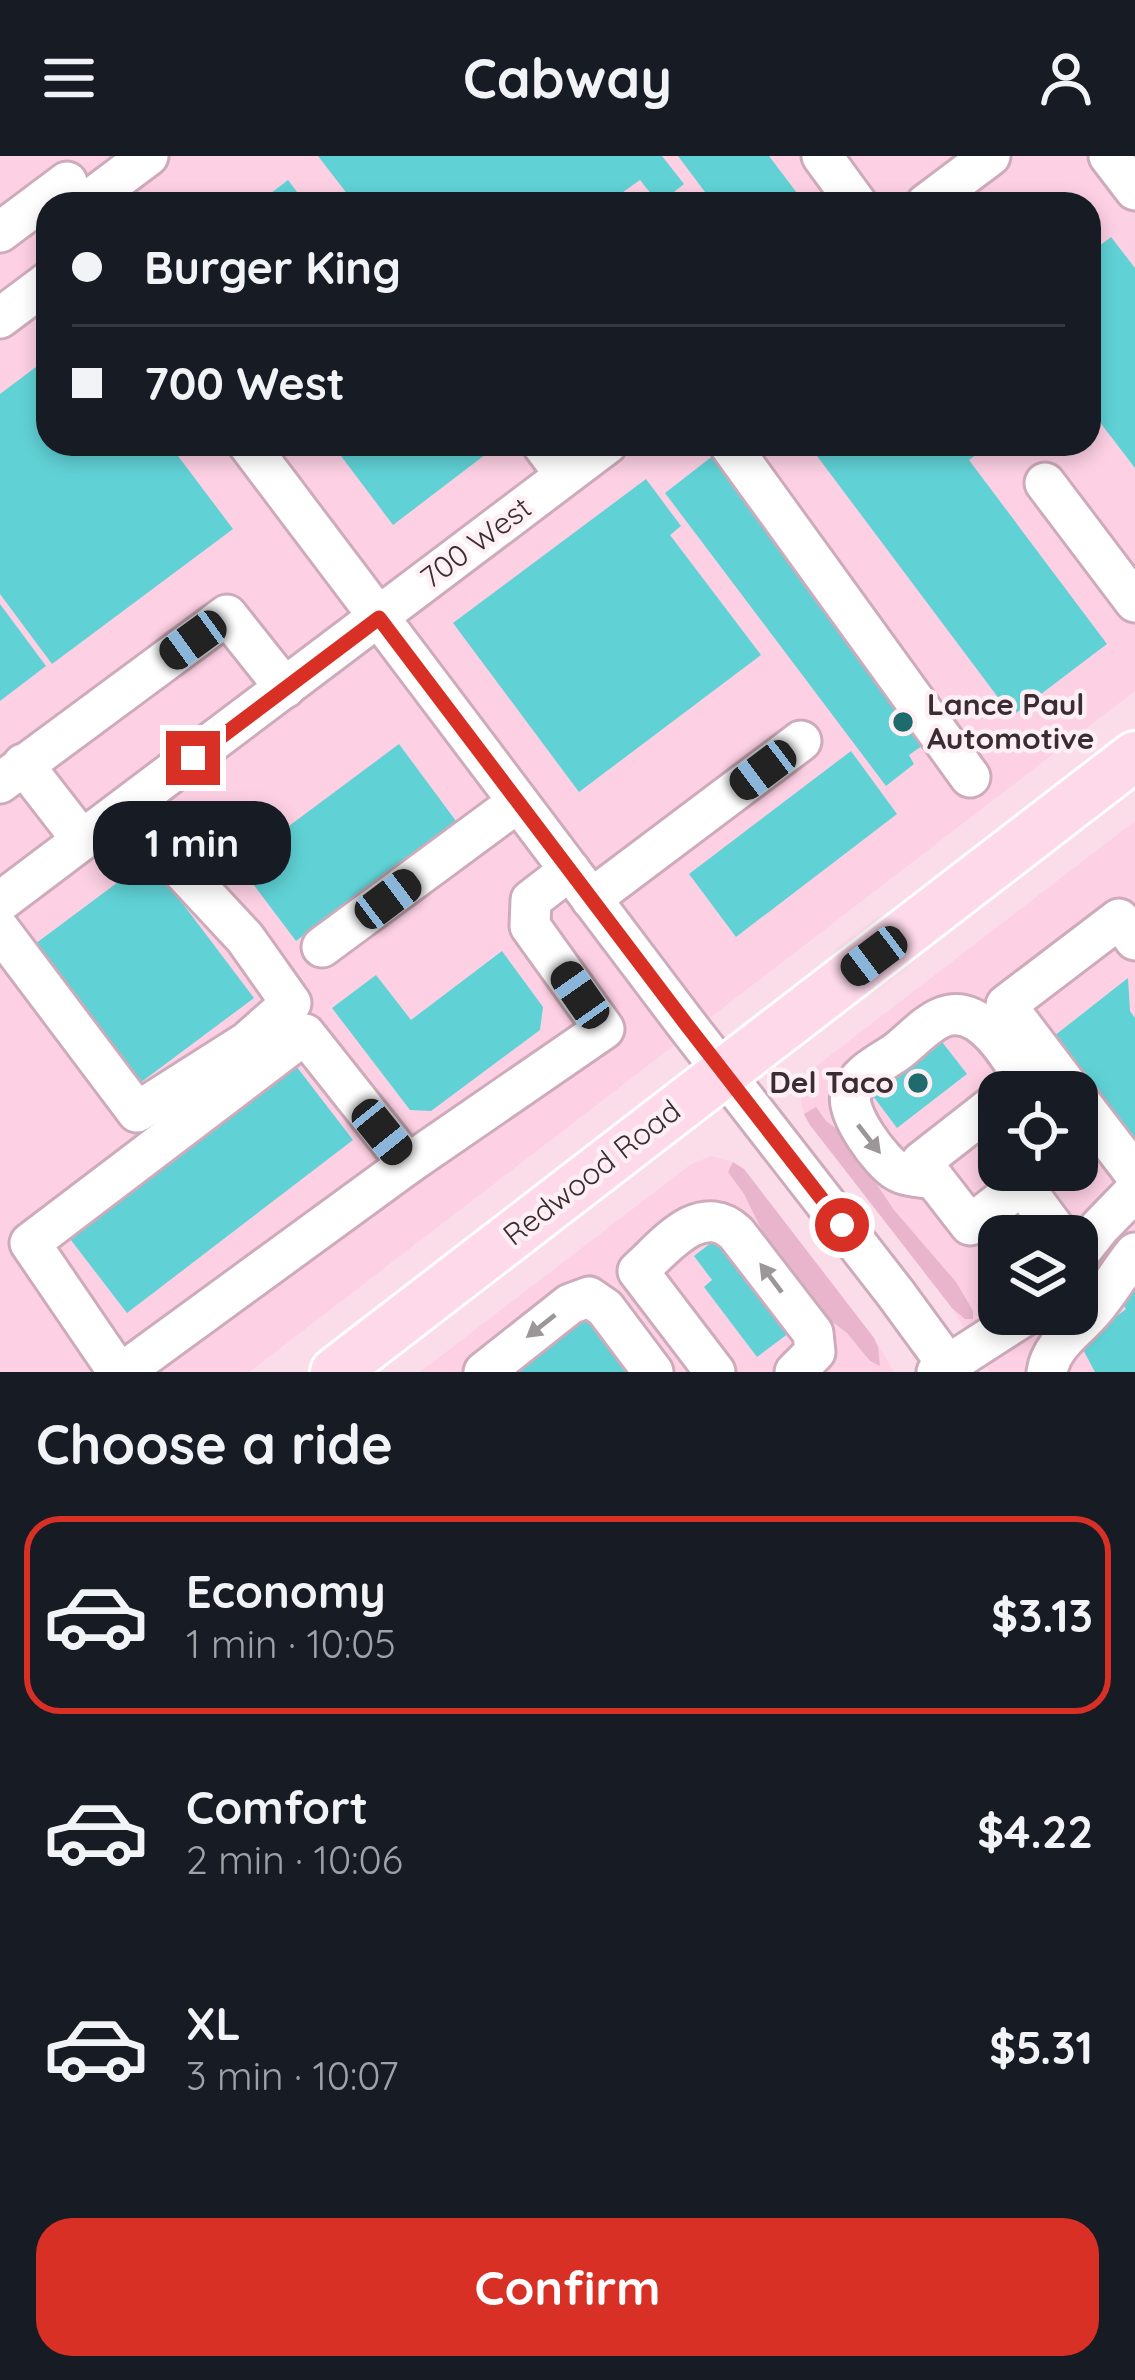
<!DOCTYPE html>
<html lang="en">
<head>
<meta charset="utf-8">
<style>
	:root { --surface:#171b24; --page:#242831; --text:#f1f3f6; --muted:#9ea1a6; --line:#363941; --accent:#d93025 }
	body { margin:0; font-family:Quicksand,sans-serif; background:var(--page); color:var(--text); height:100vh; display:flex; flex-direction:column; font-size:45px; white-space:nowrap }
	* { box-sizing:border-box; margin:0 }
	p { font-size:39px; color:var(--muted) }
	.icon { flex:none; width:66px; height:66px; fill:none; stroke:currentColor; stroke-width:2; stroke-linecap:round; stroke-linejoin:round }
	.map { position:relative; height:1216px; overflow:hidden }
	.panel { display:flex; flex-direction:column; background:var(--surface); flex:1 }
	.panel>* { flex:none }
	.hud { position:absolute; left:36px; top:36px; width:1065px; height:264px; border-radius:36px; box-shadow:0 6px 18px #0003; display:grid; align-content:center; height:264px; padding:0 36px; background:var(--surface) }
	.tools { position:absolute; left:978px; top:915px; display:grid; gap:24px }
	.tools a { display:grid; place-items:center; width:120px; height:120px; border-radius:24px; background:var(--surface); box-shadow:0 6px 18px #0003; font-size:60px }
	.end { position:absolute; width:54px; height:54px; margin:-27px; border:15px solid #d93025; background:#fff; box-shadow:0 0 0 6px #fff }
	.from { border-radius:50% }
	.bubble { position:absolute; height:84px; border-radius:36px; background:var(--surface); box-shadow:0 6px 18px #0003; font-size:39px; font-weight:700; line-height:84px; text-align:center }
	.car { position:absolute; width:36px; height:72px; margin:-36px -18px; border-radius:15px; box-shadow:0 0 9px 3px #0007; background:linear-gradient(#222 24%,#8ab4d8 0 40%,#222 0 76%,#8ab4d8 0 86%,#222 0) }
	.hud b { display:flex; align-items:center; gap:42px; height:114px; font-size:45px }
	.hud b+b { border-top:3px solid var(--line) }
	.hud i { width:30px; height:30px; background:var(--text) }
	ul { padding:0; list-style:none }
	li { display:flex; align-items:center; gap:36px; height:198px; margin:0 24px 18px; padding:0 12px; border:6px solid transparent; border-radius:36px }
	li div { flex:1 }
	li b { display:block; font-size:45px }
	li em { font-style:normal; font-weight:700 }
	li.selected { border-color:var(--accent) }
	li>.icon { width:108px; height:108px; stroke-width:1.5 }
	h2 { padding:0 36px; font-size:54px; line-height:144px }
	.button { display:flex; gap:24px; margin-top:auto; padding:24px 36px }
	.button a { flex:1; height:138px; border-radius:36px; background:var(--accent); color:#fff; font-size:48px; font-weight:700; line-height:138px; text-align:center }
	header { display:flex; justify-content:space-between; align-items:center; height:156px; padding:0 36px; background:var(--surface); font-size:54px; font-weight:700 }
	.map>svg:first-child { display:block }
	.built { fill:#fdd0e4; fill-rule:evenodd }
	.green { fill:#e9b5cc }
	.building { fill:#60d2d6 }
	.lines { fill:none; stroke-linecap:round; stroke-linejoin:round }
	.minor-casing { stroke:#ceabba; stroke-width:45 }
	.major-casing { stroke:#fff; stroke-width:54 }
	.minor { stroke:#fff; stroke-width:39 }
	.major { stroke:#fdd9e9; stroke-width:48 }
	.oneway { fill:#9c9698 }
	.route { stroke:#d93025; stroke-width:15 }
	.poi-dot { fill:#1e6b6d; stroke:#feeff5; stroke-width:4.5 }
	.labels { text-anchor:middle; stroke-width:9; stroke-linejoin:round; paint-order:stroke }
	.street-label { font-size:30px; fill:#392c32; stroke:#feeff5 }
	.poi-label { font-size:30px; font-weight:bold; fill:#392c32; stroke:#feeff5; text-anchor:start }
</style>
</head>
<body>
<header><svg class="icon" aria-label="menu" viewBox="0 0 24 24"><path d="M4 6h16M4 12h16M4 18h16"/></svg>Cabway<svg class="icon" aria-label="person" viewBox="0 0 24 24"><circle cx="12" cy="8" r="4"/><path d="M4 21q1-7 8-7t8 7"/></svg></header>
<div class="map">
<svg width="1135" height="1216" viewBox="0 0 1135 1216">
	<rect width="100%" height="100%" fill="#fbddea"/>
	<g class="built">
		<path d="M0,0H1135V535L249,1216H0ZM48,48H1089V288H48Z"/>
		<path d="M1135,665V1216H990L952,1152L805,962L801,945L803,930L814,912ZM999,936H1077V1014H999ZM999,1080H1077V1158H999Z"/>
		<polygon points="711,1000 733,1006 744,1013 874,1182 894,1216 420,1216 690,1009"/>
	</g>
	<g class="green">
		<polygon points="816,951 826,965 842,977 894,1054 956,1126 973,1155 973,1163 965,1163 952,1152 810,969 804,958"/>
		<polygon points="733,1006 744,1013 874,1182 878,1191 880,1210 870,1205 847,1177 822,1158 770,1091 744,1038 728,1016"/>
	</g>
	<g class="building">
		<polygon points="318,0 662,0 684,28 659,48 640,24 619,39 626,48 355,48"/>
		<polygon points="678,0 769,0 803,45 799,48 714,48"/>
		<polygon points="288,24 306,48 257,48"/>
		<polygon points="1111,81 1135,112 1135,312 1089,252 1089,98"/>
		<polygon points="48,202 48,288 169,288 233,373 52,508 0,438 0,238"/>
		<polygon points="332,288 485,288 490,295 393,369"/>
		<polygon points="808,288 990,288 969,304 1107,488 1012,560"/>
		<polygon points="714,299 929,585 909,599 914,608 886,630 665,337"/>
		<polygon points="646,323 681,370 670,379 761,499 579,636 453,467"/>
		<polygon points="0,448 46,510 0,545"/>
		<polygon points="399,588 456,665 296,785 238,708"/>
		<polygon points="851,595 897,658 736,781 689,718"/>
		<polygon points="149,703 254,842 140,927 35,788"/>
		<polygon points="502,795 543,851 540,874 431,955 410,954 332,852 376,819 411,864"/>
		<polygon points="1128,822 1130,855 1135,862 1135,985 1054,880"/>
		<polygon points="939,882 967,918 897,972 870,936"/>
		<polygon points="293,906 353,984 127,1157 67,1079"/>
		<polygon points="721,1079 793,1174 757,1201 704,1131 712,1124 694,1100"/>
		<polygon points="1135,1128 1135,1216 1095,1216 1080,1188 1126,1153 1121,1146"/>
		<polygon points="582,1149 632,1214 629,1216 494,1216"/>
	</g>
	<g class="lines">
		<g class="minor-casing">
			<g id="minor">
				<polyline points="822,0 857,48"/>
				<polyline points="1109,0 1135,34"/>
				<polyline points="84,48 148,0"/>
				<polyline points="926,48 990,0"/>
				<polyline points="0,76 67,26"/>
				<polyline points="0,162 48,126"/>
				<polyline points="248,288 686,868 896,1138 953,1216"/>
				<polyline points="542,288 565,319"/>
				<polyline points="729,288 970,621"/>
				<polyline points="1045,327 1135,446"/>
				<polyline points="23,608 82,684"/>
				<polyline points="0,627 227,459 285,532"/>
				<polyline points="591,743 801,585"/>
				<polyline points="0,746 607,288"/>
				<polyline points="0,774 137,956 247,886 291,847 245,782 177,709 131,648"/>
				<polyline points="322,791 518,646"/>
				<polyline points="1072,936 1006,849 1119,763 1135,784"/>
				<polyline points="1077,942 1135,1018"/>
				<polyline points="999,945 921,1006 970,1069 1041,1014"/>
				<path d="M934,1023C923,1021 907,1021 897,1015C881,1006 845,957 851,938C857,917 882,907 898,895C912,884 927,867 943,861C980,847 1010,899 1025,925"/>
				<polyline points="1022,1029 1060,1080"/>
				<polyline points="1077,1100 1100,1071 1135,1035"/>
				<polyline points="118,1216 30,1087 305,878 408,1008"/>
				<polyline points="123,1216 408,1008 604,873 530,770 531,744 570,714"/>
				<polyline points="484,1216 570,1148 589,1141 605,1152 653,1216"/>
				<path d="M715,1216L638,1115C665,1091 700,1044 736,1077L813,1177L815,1196L795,1216"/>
				<polyline points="937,1216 1027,1158"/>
				<path d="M1047,1216C1051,1189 1076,1174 1093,1154C1109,1136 1120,1115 1135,1097"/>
			</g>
		</g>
		<g class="major-casing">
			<polyline id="major" points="335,1216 1135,600"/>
		</g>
		<use href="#minor" class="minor"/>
		<use href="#major" class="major"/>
	</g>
	<defs><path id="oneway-solid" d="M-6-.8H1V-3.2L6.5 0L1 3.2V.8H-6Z" transform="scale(3)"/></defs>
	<g class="oneway">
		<use href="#oneway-solid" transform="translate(869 983) rotate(52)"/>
		<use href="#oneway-solid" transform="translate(771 1122) rotate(-127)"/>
		<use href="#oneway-solid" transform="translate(541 1170) rotate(142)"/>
	</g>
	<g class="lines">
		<polyline class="route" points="193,602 379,462 686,868 842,1069"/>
	</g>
	<g class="poi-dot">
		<circle cx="903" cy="566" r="12"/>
		<circle cx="918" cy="927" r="12"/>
	</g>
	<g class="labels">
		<g class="street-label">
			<text transform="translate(476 387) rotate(-37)" y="10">700 West</text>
			<text transform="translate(592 1017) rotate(-38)" y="10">Redwood Road</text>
		</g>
		<g class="poi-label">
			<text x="927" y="559">Lance Paul<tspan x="927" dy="34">Automotive</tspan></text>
			<text x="894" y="937" text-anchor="end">Del Taco</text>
		</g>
	</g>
</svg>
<div class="tools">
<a><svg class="icon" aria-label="locate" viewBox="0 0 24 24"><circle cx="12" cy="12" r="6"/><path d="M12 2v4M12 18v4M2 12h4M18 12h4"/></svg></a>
<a><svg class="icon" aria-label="layers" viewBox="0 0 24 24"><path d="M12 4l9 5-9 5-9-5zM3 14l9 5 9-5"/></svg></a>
</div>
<i class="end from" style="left:842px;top:1069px"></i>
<i class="end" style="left:193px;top:602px"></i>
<div class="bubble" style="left:93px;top:645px;width:198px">1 min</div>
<i class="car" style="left:193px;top:484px;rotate:234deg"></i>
<i class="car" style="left:763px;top:614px;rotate:233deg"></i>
<i class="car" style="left:388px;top:743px;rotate:53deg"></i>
<i class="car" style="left:874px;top:800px;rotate:233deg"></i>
<i class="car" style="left:580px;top:839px;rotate:325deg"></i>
<i class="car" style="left:382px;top:976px;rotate:141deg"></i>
<div class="hud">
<b><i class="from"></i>Burger King</b>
<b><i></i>700 West</b>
</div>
</div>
<section class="panel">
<h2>Choose a ride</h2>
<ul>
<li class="selected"><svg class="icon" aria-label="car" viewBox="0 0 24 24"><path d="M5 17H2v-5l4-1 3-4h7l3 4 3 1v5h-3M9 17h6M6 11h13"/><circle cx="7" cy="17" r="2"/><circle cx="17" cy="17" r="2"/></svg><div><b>Economy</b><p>1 min · 10:05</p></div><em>$3.13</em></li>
<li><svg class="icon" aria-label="car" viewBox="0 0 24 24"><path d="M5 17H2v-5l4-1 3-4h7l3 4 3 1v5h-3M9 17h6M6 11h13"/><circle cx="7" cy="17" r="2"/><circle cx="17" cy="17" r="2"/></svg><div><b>Comfort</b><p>2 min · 10:06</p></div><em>$4.22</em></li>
<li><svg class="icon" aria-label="car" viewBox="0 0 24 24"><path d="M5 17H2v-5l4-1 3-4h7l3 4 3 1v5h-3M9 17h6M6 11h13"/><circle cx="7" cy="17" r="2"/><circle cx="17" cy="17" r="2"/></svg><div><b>XL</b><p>3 min · 10:07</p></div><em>$5.31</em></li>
</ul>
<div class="button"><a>Confirm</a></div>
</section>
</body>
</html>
